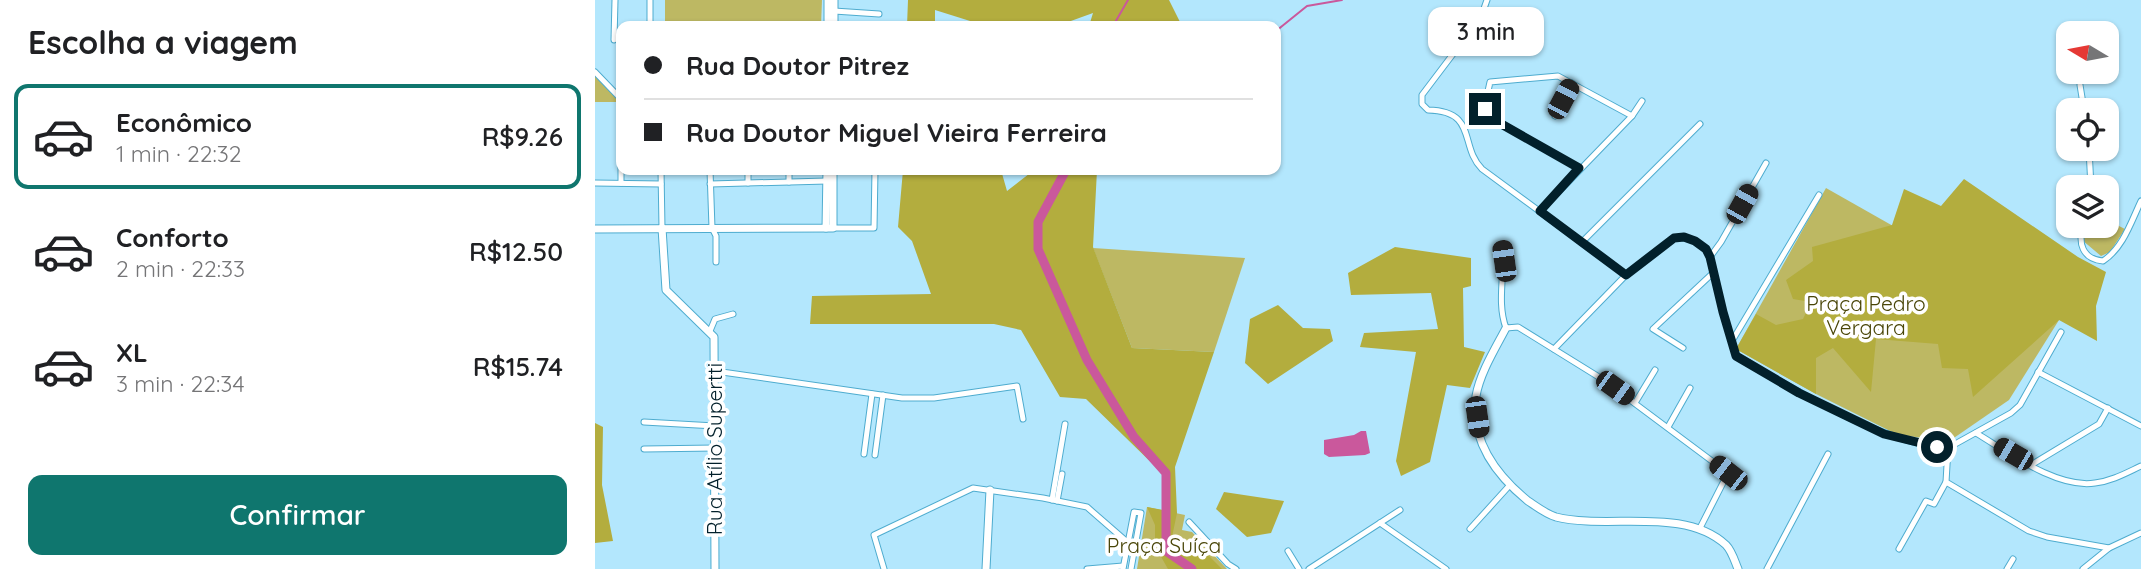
<!DOCTYPE html>
<html lang="pt">
<head>
<meta charset="utf-8">
<style>
	:root { --surface:#fff; --page:#f2f2f2; --text:#202124; --muted:#757577; --line:#e0e0e0; --accent:#0f766e }
	body { margin:0; font-family:Quicksand,sans-serif; background:var(--page); color:var(--text); height:100vh; display:flex; flex-direction:column; font-size:26px; white-space:nowrap }
	* { box-sizing:border-box; margin:0 }
	p { font-size:23px; color:var(--muted) }
	.icon { flex:none; width:38px; height:38px; fill:none; stroke:currentColor; stroke-width:2; stroke-linecap:round; stroke-linejoin:round }
	.map { position:relative; flex:1; overflow:hidden }
	.panel { display:flex; flex-direction:column; background:var(--surface); width:595px }
	.panel>* { flex:none }
	.banner { position:absolute; left:21px; top:21px; width:665px; height:154px; border-radius:14px; box-shadow:0 2px 5px #0004; display:grid; align-content:center; height:154px; padding:0 28px; background:var(--surface) }
	.needle { width:46px; rotate:280deg }
	.fabs { position:absolute; left:1461px; top:21px; display:grid; gap:14px }
	.fabs a { display:grid; place-items:center; width:63px; height:63px; border-radius:14px; background:var(--surface); box-shadow:0 2px 5px #0004; font-size:35px }
	.end { position:absolute; width:32px; height:32px; margin:-16px; border:9px solid #02202b; background:#fff; box-shadow:0 0 0 4px #fff }
	.from { border-radius:50% }
	.bubble { position:absolute; height:49px; border-radius:14px; background:var(--surface); box-shadow:0 2px 5px #0004; font-size:23px; font-weight:600; line-height:49px; text-align:center }
	.car { position:absolute; width:21px; height:42px; margin:-21px -10px; border-radius:9px; box-shadow:0 0 5px 2px #0007; background:linear-gradient(#222 24%,#8ab4d8 0 40%,#222 0 76%,#8ab4d8 0 86%,#222 0) }
	.banner b { display:flex; align-items:center; gap:24px; height:66px; font-size:26px }
	.banner b+b { border-top:2px solid var(--line) }
	.banner i { width:18px; height:18px; background:var(--text) }
	ul { padding:0; list-style:none }
	li { display:flex; align-items:center; gap:21px; height:105px; margin:0 14px 10px; padding:0 14px; border:4px solid transparent; border-radius:14px }
	li div { flex:1 }
	li b { display:block; font-size:26px }
	li em { font-style:normal; font-weight:600 }
	li.selected { border-color:var(--accent) }
	li>.icon { width:63px; height:63px; stroke-width:1.5 }
	h2 { padding:0 28px; font-size:32px; line-height:84px }
	.cta { display:flex; gap:14px; margin-top:auto; padding:14px 28px }
	.cta a { flex:1; height:80px; border-radius:14px; background:var(--accent); color:#fff; font-size:28px; font-weight:600; line-height:80px; text-align:center }
	main { display:flex; flex:1; min-height:0 }
	.map>svg:first-child { display:block }
	.green { fill:#bdb863 }
	.forest { fill:#b3ad3e }
	.water { fill:#ca589c }
	.lines { fill:none; stroke-linecap:round; stroke-linejoin:round }
	.stream { stroke:#ca589c; stroke-width:2 }
	.river { stroke:#ca589c; stroke-width:9 }
	.minor-casing { stroke:#4eaccf; stroke-width:7 }
	.tertiary-casing { stroke:#4eaccf; stroke-width:9 }
	.minor { stroke:#fff; stroke-width:5 }
	.tertiary { stroke:#fff; stroke-width:7 }
	.route { stroke:#02202b; stroke-width:9 }
	.labels { text-anchor:middle; stroke-width:7; stroke-linejoin:round; paint-order:stroke }
	.park-label { font-size:21px; fill:#494507; stroke:#fff }
	.street-label { font-size:21px; fill:#02202b; stroke:#fff }
</style>
</head>
<body>
<main>
<section class="panel">
<h2>Escolha a viagem</h2>
<ul>
<li class="selected"><svg class="icon" aria-label="car" viewBox="0 0 24 24"><path d="M5 17H2v-5l4-1 3-4h7l3 4 3 1v5h-3M9 17h6M6 11h13"/><circle cx="7" cy="17" r="2"/><circle cx="17" cy="17" r="2"/></svg><div><b>Econômico</b><p>1 min · 22:32</p></div><em>R$9.26</em></li>
<li><svg class="icon" aria-label="car" viewBox="0 0 24 24"><path d="M5 17H2v-5l4-1 3-4h7l3 4 3 1v5h-3M9 17h6M6 11h13"/><circle cx="7" cy="17" r="2"/><circle cx="17" cy="17" r="2"/></svg><div><b>Conforto</b><p>2 min · 22:33</p></div><em>R$12.50</em></li>
<li><svg class="icon" aria-label="car" viewBox="0 0 24 24"><path d="M5 17H2v-5l4-1 3-4h7l3 4 3 1v5h-3M9 17h6M6 11h13"/><circle cx="7" cy="17" r="2"/><circle cx="17" cy="17" r="2"/></svg><div><b>XL</b><p>3 min · 22:34</p></div><em>R$15.74</em></li>
</ul>
<div class="cta"><a>Confirmar</a></div>
</section>
<div class="map">
<svg width="1546" height="569" viewBox="0 0 1546 569">
	<rect width="100%" height="100%" fill="#b3e7fd"/>
	<g class="green">
		<polygon points="70,0 227,0 226,26 70,26"/>
		<polygon points="0,75 26,102 0,102"/>
		<polygon points="1231,188 1464,320 1414,400 1353,442 1301,434 1221,394 1141,349"/>
		<polygon points="1512,220 1530,229 1515,252 1506,256 1487,240 1491,226 1512,226"/>
		<polygon points="498,248 650,258 619,352 537,348"/>
		<polygon points="552,507 590,515 587,530 597,532 632,569 542,569"/>
	</g>
	<g class="forest">
		<polygon points="313,0 574,0 587,26 494,26 498,13 462,26 391,26 340,10 340,26 312,26"/>
		<polygon points="308,170 406,170 412,191 439,170 502,170 498,247 537,348 619,352 580,467 582,513 577,537 601,543 627,569 573,569 560,546 560,525 552,507 568,510 568,474 491,399 465,397 426,330 399,324 215,324 217,296 336,294 317,241 303,227"/>
		<polygon points="1369,179 1483,257 1511,272 1501,306 1502,341 1464,320 1378,397 1373,369 1347,368 1343,344 1281,339 1276,392 1238,348 1221,358 1221,394 1141,349 1161,314 1181,325 1208,319 1216,302 1198,299 1191,280 1218,261 1217,247 1297,225 1309,189 1346,206"/>
		<polygon points="800,247 876,258 876,286 868,288 869,347 890,352 875,388 852,385 835,462 806,476 801,461 821,352 765,347 769,333 843,329 836,293 756,295 753,273"/>
		<polygon points="683,305 708,328 735,329 738,341 673,384 650,363 655,319"/>
		<polygon points="0,423 8,427 7,485 18,541 0,543"/>
		<polygon points="629,492 689,501 676,533 652,537 621,509"/>
	</g>
	<polygon class="water" points="766,431 771,431 775,453 770,455 734,457 729,454 729,440 759,435"/>
	<g class="lines">
		<g class="stream">
			<polyline points="518,26 533,0"/>
			<polyline points="681,31 712,6 747,0"/>
		</g>
		<polyline class="river" points="471,170 443,222 443,249 492,360 539,437 571,473 571,551 597,569"/>
		<g class="minor-casing">
			<g id="minor">
				<path d="M892,0L886,17L827,95V104L833,110C883,111 864,146 887,169L1031,275"/>
				<polyline points="239,11 284,14"/>
				<polyline points="55,26 55,0"/>
				<polyline points="19,40 20,0"/>
				<polyline points="0,72 26,99"/>
				<polyline points="1485,85 1489,110"/>
				<polyline points="960,116 977,83"/>
				<polyline points="1494,149 1496,187"/>
				<polyline points="984,168 892,115 889,109 895,82 963,76 1037,116"/>
				<polyline points="66,170 67,228"/>
				<polyline points="115,170 117,228 121,236 121,262"/>
				<polyline points="194,182 194,170"/>
				<polyline points="0,183 66,184"/>
				<polyline points="26,183 26,108"/>
				<polyline points="153,183 153,170"/>
				<polyline points="115,184 232,181"/>
				<polyline points="945,211 1037,116 1047,101"/>
				<path d="M1488,226C1483,243 1487,259 1508,261C1528,248 1536,222 1546,201"/>
				<polyline points="238,228 279,228 280,170"/>
				<polyline points="987,242 1105,124"/>
				<path d="M907,244C911,272 901,301 911,328L923,327L1007,379L1133,473L1105,528"/>
				<polyline points="1115,257 1126,242 1171,163"/>
				<polyline points="115,331 120,319 138,314"/>
				<polyline points="1137,341 1224,195"/>
				<polyline points="1088,348 1058,329 1119,272"/>
				<path d="M959,349L1031,275L1079,238H1089L1099,241L1111,249L1115,257L1128,312L1141,356C1199,389 1287,444 1353,448L1416,413L1425,405L1466,332"/>
				<polyline points="120,371 307,398 339,398 422,386 428,419"/>
				<polyline points="1443,372 1546,426"/>
				<polyline points="1040,403 1060,370"/>
				<polyline points="49,422 120,426"/>
				<polyline points="1073,427 1095,388"/>
				<path d="M1381,433C1413,452 1462,489 1500,483C1517,481 1531,473 1546,466"/>
				<polyline points="1353,448 1351,482 1434,531 1452,537 1514,548"/>
				<polyline points="49,449 120,448"/>
				<polyline points="269,454 277,394"/>
				<polyline points="280,455 288,395"/>
				<polyline points="1436,465 1504,424 1513,408"/>
				<polyline points="457,500 470,424"/>
				<polyline points="462,501 467,474"/>
				<polyline points="594,522 633,564 641,569"/>
				<polyline points="785,523 851,569"/>
				<polyline points="875,529 914,486"/>
				<polyline points="1304,549 1331,501 1339,504 1351,482"/>
				<polyline points="693,551 704,569"/>
				<polyline points="289,569 279,535 378,488 448,498 492,507 539,548"/>
				<polyline points="492,569 528,566"/>
				<polyline points="528,569 539,512 546,513 536,569"/>
				<polyline points="714,569 805,510"/>
				<polyline points="1172,569 1233,454"/>
				<polyline points="1412,569 1418,559"/>
				<polyline points="1488,569 1514,548 1546,533"/>
			</g>
		</g>
		<g class="tertiary-casing">
			<g id="tertiary">
				<polyline points="233,26 233,0"/>
				<polyline points="239,26 239,0"/>
				<polyline points="67,228 71,290 119,337 120,569"/>
				<polyline points="231,228 232,170"/>
				<polyline points="0,229 238,228 238,170"/>
				<path d="M911,328C900,349 885,373 881,396C875,440 901,475 933,501C942,507 951,514 961,517C1013,530 1089,506 1131,545C1137,551 1140,562 1143,569"/>
				<polyline points="391,569 395,490"/>
			</g>
		</g>
		<use href="#minor" class="minor"/>
		<use href="#tertiary" class="tertiary"/>
	</g>
	<g class="lines">
		<polyline class="route" points="890,109 894,117 984,168 945,211 1031,275 1079,238 1089,237 1100,241 1111,249 1115,257 1128,312 1141,356 1204,393 1289,434 1342,447"/>
	</g>
	<g class="labels">
		<g class="park-label">
			<text x="1271" y="311">Praça Pedro<tspan x="1271" dy="24">Vergara</tspan></text>
			<text x="569" y="553">Praça Suíça</text>
		</g>
		<g class="street-label">
			<text transform="translate(120 449) rotate(-90)" y="7">Rua Atílio Supertti</text>
		</g>
	</g>
</svg>
<div class="fabs">
<a><svg class="needle" viewBox="-14 -14 28 28"><path d="M0-13l5 13h-10z" fill="#e53935"/><path d="M0 13l5-13h-10z" fill="#757577"/></svg></a>
<a><svg class="icon" aria-label="locate" viewBox="0 0 24 24"><circle cx="12" cy="12" r="6"/><path d="M12 2v4M12 18v4M2 12h4M18 12h4"/></svg></a>
<a><svg class="icon" aria-label="layers" viewBox="0 0 24 24"><path d="M12 4l9 5-9 5-9-5zM3 14l9 5 9-5"/></svg></a>
</div>
<i class="end from" style="left:1342px;top:447px"></i>
<i class="end" style="left:890px;top:109px"></i>
<div class="bubble" style="left:833px;top:7px;width:116px">3 min</div>
<i class="car" style="left:968px;top:99px;rotate:28deg"></i>
<i class="car" style="left:1147px;top:204px;rotate:29deg"></i>
<i class="car" style="left:909px;top:261px;rotate:352deg"></i>
<i class="car" style="left:1020px;top:388px;rotate:126deg"></i>
<i class="car" style="left:882px;top:417px;rotate:172deg"></i>
<i class="car" style="left:1418px;top:454px;rotate:300deg"></i>
<i class="car" style="left:1133px;top:473px;rotate:308deg"></i>
<div class="banner">
<b><i class="from"></i>Rua Doutor Pitrez</b>
<b><i></i>Rua Doutor Miguel Vieira Ferreira</b>
</div>
</div>
</main>
</body>
</html>
